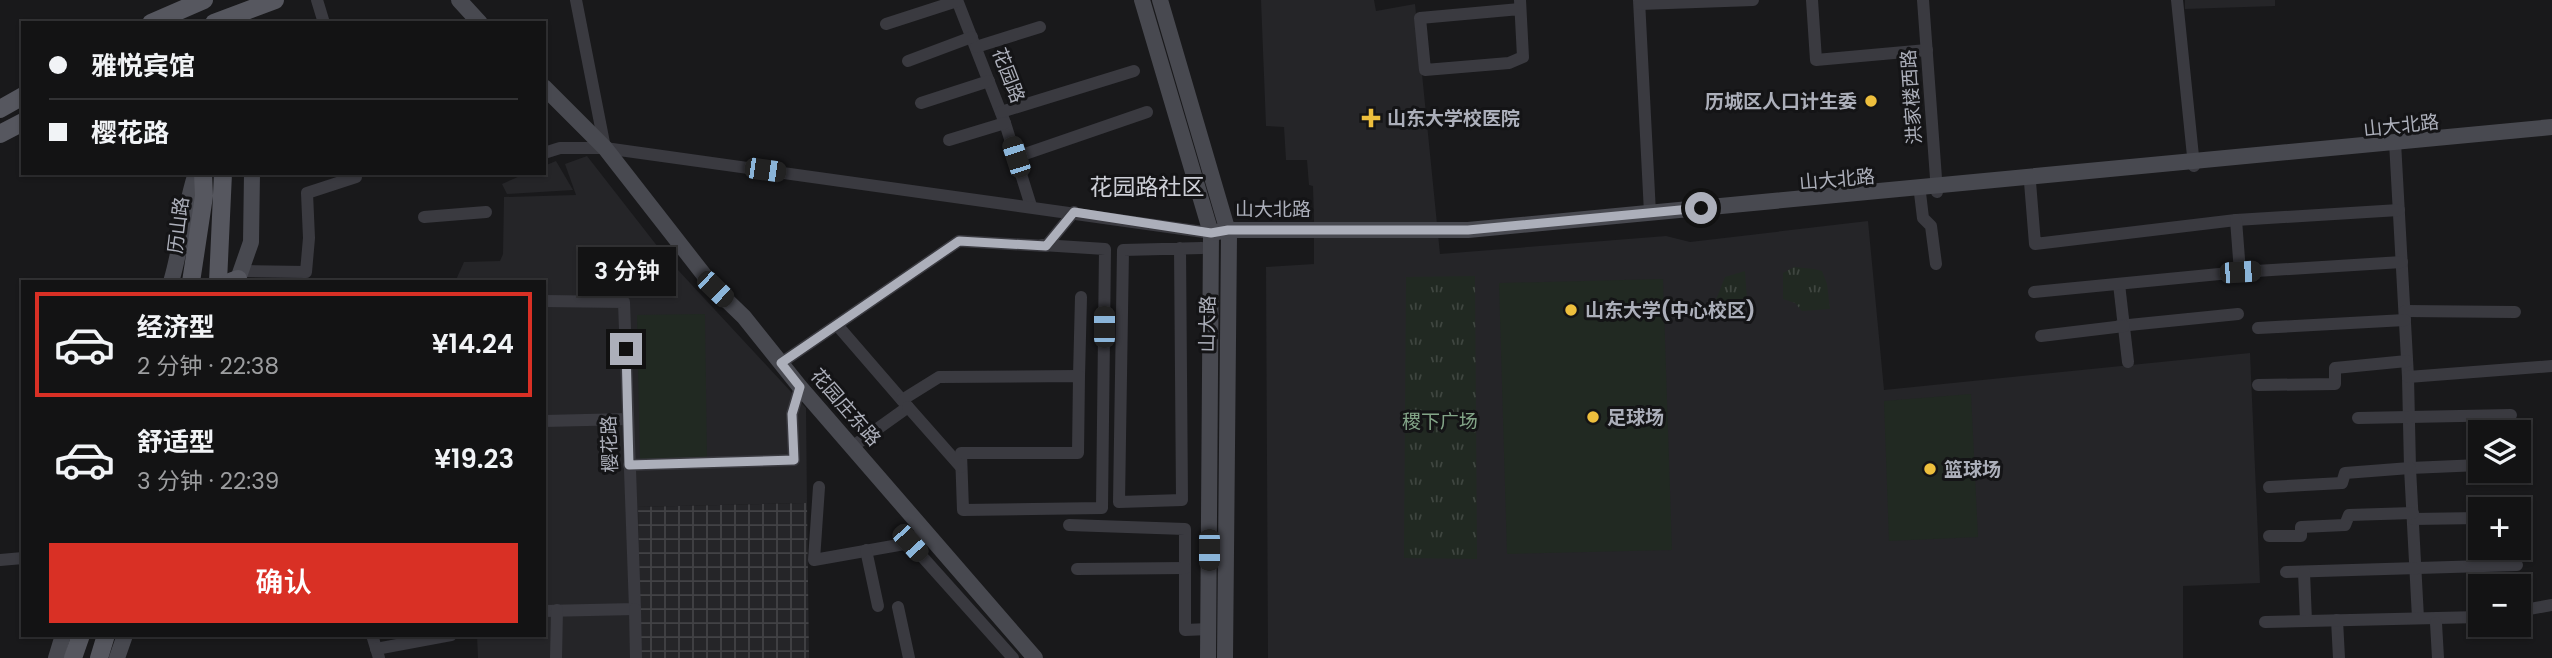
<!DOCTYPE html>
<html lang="zh">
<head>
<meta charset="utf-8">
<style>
	:root { --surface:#131314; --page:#202022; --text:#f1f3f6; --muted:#9d9ea0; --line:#323234; --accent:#d93025 }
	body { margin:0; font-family:Poppins,"Noto Sans SC",sans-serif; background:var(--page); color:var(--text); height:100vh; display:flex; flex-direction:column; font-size:26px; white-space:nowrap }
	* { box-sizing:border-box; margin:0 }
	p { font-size:23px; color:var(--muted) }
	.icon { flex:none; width:38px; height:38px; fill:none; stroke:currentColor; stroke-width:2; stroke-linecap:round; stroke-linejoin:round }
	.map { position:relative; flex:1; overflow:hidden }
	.side { position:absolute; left:21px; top:280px; width:525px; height:357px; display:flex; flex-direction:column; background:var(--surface); border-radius:0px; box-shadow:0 2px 5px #0004,0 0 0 2px var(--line) }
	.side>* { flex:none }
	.banner { position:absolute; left:21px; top:21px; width:525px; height:154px; border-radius:0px; box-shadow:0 2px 5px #0004,0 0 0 2px var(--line); display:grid; align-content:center; height:154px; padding:0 28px; background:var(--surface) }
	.controls { position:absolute; left:2468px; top:420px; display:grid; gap:14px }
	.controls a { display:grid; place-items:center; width:63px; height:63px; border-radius:0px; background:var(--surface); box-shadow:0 2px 5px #0004,0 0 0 2px var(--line); font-size:35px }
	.end { position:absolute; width:32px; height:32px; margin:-16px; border:9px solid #acafba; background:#111; box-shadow:0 0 0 4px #111 }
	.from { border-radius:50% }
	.bubble { position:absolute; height:49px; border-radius:0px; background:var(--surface); box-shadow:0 2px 5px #0004,0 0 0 2px var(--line); font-size:23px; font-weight:600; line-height:49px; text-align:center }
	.car { position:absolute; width:21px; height:42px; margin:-21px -10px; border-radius:9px; box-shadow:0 0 5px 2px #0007; background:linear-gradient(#222 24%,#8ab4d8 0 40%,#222 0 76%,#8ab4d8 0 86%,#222 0) }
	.banner b { display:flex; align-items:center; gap:24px; height:66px; font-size:26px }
	.banner b+b { border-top:2px solid var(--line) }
	.banner i { width:18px; height:18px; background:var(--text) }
	ul { padding:12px 0 0; list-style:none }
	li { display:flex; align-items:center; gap:21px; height:105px; margin:0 14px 10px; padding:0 14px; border:4px solid transparent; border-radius:0px }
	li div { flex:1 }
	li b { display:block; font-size:26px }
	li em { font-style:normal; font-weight:600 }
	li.on { border-color:var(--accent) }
	li>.icon { width:63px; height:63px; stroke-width:1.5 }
	.button { display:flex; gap:14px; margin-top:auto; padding:14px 28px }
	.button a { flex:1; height:80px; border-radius:0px; background:var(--accent); color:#fff; font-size:28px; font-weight:600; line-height:80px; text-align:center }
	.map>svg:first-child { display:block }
	.built { fill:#252528 }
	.industrial { fill:url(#industrial-grid) }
	.grass { fill:url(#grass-tufts) }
	.pitch { fill:#212922 }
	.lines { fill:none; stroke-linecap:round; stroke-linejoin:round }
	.street { stroke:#3a3a40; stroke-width:12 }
	.secondary { stroke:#484950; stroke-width:16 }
	.primary { stroke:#56575f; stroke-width:18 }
	.route { stroke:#acafba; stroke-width:9 }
	.poi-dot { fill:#eebf3d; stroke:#141416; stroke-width:2.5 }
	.labels { text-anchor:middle; stroke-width:6; stroke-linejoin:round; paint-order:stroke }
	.street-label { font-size:19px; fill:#acafba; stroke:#141416 }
	.poi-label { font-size:19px; font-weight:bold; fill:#acafba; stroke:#141416; text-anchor:start }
	.park-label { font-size:19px; fill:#83a588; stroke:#141416 }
	.quarter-label { font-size:23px; fill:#ccced6; stroke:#141416 }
</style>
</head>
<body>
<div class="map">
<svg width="2552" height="658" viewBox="0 0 2552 658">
	<defs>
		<pattern id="industrial-grid" width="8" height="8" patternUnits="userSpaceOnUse" patternTransform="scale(1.75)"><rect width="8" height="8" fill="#252528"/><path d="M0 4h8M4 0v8" fill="none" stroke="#424245"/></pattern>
		<pattern id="grass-tufts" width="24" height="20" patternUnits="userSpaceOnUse" patternTransform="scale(1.75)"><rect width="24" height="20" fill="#212922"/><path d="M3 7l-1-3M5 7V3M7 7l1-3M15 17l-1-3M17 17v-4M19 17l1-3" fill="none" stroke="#3f4640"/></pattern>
	</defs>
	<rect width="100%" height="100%" fill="#19191b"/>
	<g class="built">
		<polygon points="1261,0 1374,0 1376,11 1415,4 1440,254 1666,236 1690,242 1868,221 1884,390 2250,353 2260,583 2183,586 2183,658 1268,658 1266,267 1314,264 1314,221 1313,186 1309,185 1307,160 1286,160 1284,127 1266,126"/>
		<polygon points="2185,0 2275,0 2275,6 2185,9"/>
		<polygon points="587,156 665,256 806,408 807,503 638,507 642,658 478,658 477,635 544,635 544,282 455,282 464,262 500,261 503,254 504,197 576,195 565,164"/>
		<polygon points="556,161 573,190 507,194 502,184 527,173 544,173 544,166"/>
	</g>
	<polygon class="industrial" points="807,503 809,658 641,658 638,507"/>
	<g class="grass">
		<polygon points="1794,267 1814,269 1822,271 1827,284 1830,309 1802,311 1795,303 1783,299 1783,273"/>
		<polygon points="1745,271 1747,299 1737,302 1729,310 1712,310 1725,277"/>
		<polygon points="1475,276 1477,559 1404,558 1406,277"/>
	</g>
	<g class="pitch">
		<polygon points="1663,279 1672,550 1507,554 1499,283"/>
		<polygon points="705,314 707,461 640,462 637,315"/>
		<polygon points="1971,394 1978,537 1889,541 1884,401"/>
	</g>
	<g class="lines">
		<g class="street">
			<polyline points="317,0 324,23"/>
			<polyline points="576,0 605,148"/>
			<polyline points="957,0 1005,123 1031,206"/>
			<polyline points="1520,0 1523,57 1509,63 1425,70 1420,18 1520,9"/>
			<polyline points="1639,0 1650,213"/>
			<polyline points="1812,0 1816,60 1927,50"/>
			<polyline points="1923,0 1937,192"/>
			<polyline points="2177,0 2194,166"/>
			<polyline points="1640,4 1753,0"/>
			<polyline points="886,24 957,1"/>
			<polyline points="976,47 1040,27"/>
			<polyline points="908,61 972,37"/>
			<polyline points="921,103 989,81"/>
			<polyline points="1001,112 1134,71"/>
			<polyline points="949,140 1005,123"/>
			<polyline points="2395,142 2408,377 2410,468 2480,465"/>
			<polyline points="544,153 560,148 605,148 1211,233"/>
			<polyline points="1016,157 1147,112"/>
			<polyline points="2030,182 2035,244 2236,220 2399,210"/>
			<polyline points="1920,193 1923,218 1931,226 1936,264"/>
			<polyline points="424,217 486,212"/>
			<polyline points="2236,220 2240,272"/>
			<polyline points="1180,248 1182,500 1119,502 1123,250 1202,248"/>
			<polyline points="241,271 306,272 309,238 307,193 356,177 355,173"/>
			<polyline points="2119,284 2128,362"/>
			<polyline points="2034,292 2240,272 2402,262"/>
			<polyline points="544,301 624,302 635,609 544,611"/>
			<polyline points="2405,311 2515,312"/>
			<polyline points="837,325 908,407 852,447"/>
			<polyline points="2119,326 2238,314"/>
			<polyline points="2258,328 2405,320"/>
			<polyline points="2041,336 2124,326"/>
			<polyline points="781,363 959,241 1046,246 1074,212"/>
			<polyline points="1079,376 1081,297"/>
			<polyline points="2408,377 2552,366"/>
			<polyline points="2258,385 2335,384 2335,368 2407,361"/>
			<polyline points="902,400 939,377 1079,376 1078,453 961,453 963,510 1102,508 1105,249 1042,245"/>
			<polyline points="908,407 961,467"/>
			<polyline points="2358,418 2511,415"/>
			<polyline points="544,421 628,419"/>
			<polyline points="629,465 794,460 792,414 800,387"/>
			<polyline points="819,487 814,560 910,543 924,531"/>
			<polyline points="2269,487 2342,483 2345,473 2410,468 2418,618"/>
			<polyline points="2413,519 2480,518"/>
			<polyline points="1069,525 1185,529 1185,630 1209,629"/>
			<polyline points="2269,536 2301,536 2301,527 2345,525 2349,515 2413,513"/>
			<polyline points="910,543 1013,658"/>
			<polyline points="866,550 878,606"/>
			<polyline points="0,560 23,558"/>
			<polyline points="1077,569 1185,568"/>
			<polyline points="2286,572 2517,565"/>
			<polyline points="2304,572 2306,621"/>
			<polyline points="898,607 909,658"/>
			<polyline points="635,609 636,658"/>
			<polyline points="2518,611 2552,605"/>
			<polyline points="2337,620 2339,658"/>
			<polyline points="2265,622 2480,617"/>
			<polyline points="2436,623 2438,658"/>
			<polyline points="372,635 379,658"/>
			<polyline points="376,649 451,635"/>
			<polyline points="556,658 557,610"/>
		</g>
		<g class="secondary">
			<polyline points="459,0 480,23"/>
			<polyline points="1142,0 1211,233 1208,658"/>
			<polyline points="1160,0 1229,235 1225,658"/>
			<polyline points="544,87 605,148 715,289 744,317 800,387 1035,658"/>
			<polyline points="1211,233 1228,230 1468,230 2552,127"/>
			<path d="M171,282C182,246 184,208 196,173"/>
			<polyline points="237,282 251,242 252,173"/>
			<polyline points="56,658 63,635"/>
			<polyline points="117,658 125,635"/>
		</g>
		<g class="primary">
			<polyline points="151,23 204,0"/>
			<polyline points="214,23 275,0"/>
			<polyline points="0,109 23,96"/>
			<polyline points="0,134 23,122"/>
			<polyline points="191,282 204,196 203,173"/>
			<polyline points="218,282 223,173"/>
			<polyline points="230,282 238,279"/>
			<polyline points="73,658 81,635"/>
			<polyline points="99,658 106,635"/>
		</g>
	</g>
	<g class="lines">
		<polyline class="route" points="626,349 629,465 794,460 792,414 800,387 781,363 959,241 1046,246 1074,212 1211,233 1228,230 1468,230 1701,208"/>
	</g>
	<g class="poi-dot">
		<circle cx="1871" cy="101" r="7"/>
		<path d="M1367.5 107.5h7v7h7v7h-7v7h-7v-7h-7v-7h7z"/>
		<circle cx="1571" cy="310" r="7"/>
		<circle cx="1593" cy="417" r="7"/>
		<circle cx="1930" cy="469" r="7"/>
	</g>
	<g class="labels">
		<g class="street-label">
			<text transform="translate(1009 75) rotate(69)" y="7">花园路</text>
			<text transform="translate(1911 97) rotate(-94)" y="7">洪家楼西路</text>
			<text transform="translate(2401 125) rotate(-6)" y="7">山大北路</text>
			<text transform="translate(1837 179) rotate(-5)" y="7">山大北路</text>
			<text x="1273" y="216">山大北路</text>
			<text transform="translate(178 225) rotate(-83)" y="7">历山路</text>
			<text transform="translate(1207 324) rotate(-89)" y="7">山大路</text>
			<text transform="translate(846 407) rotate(49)" y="7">花园庄东路</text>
			<text transform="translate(609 444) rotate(-92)" y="7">樱花路</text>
		</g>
		<g class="poi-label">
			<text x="1857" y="108" text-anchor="end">历城区人口计生委</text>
			<text x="1387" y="125">山东大学校医院</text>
			<text x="1585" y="317">山东大学(中心校区)</text>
			<text x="1607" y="424">足球场</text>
			<text x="1944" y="476">篮球场</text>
		</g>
		<g class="park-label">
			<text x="1440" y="428">稷下广场</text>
		</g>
		<g class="quarter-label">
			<text x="1147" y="195">花园路社区</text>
		</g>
	</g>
</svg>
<div class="controls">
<a><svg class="icon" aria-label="layers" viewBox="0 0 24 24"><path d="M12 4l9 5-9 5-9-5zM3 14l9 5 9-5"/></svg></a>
<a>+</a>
<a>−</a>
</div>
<i class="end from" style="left:1701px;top:208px"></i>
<i class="end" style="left:626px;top:349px"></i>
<div class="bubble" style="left:578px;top:247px;width:98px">3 分钟</div>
<i class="car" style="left:1016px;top:157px;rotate:342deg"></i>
<i class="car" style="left:765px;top:170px;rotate:98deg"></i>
<i class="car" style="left:2240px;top:272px;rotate:86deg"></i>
<i class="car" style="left:715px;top:289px;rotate:134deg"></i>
<i class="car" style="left:1104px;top:327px;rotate:0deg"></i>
<i class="car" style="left:910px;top:543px;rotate:138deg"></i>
<i class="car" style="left:1209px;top:550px;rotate:180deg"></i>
<div class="banner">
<b><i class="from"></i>雅悦宾馆</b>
<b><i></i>樱花路</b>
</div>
<section class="side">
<ul>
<li class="on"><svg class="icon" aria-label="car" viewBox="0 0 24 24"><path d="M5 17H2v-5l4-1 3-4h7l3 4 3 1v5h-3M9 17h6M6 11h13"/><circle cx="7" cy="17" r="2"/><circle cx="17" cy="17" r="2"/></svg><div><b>经济型</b><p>2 分钟 · 22:38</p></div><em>¥14.24</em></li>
<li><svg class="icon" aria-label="car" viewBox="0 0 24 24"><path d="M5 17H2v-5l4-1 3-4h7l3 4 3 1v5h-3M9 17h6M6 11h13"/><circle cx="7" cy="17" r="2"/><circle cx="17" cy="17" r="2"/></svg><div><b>舒适型</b><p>3 分钟 · 22:39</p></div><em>¥19.23</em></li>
</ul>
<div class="button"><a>确认</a></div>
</section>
</div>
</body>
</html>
